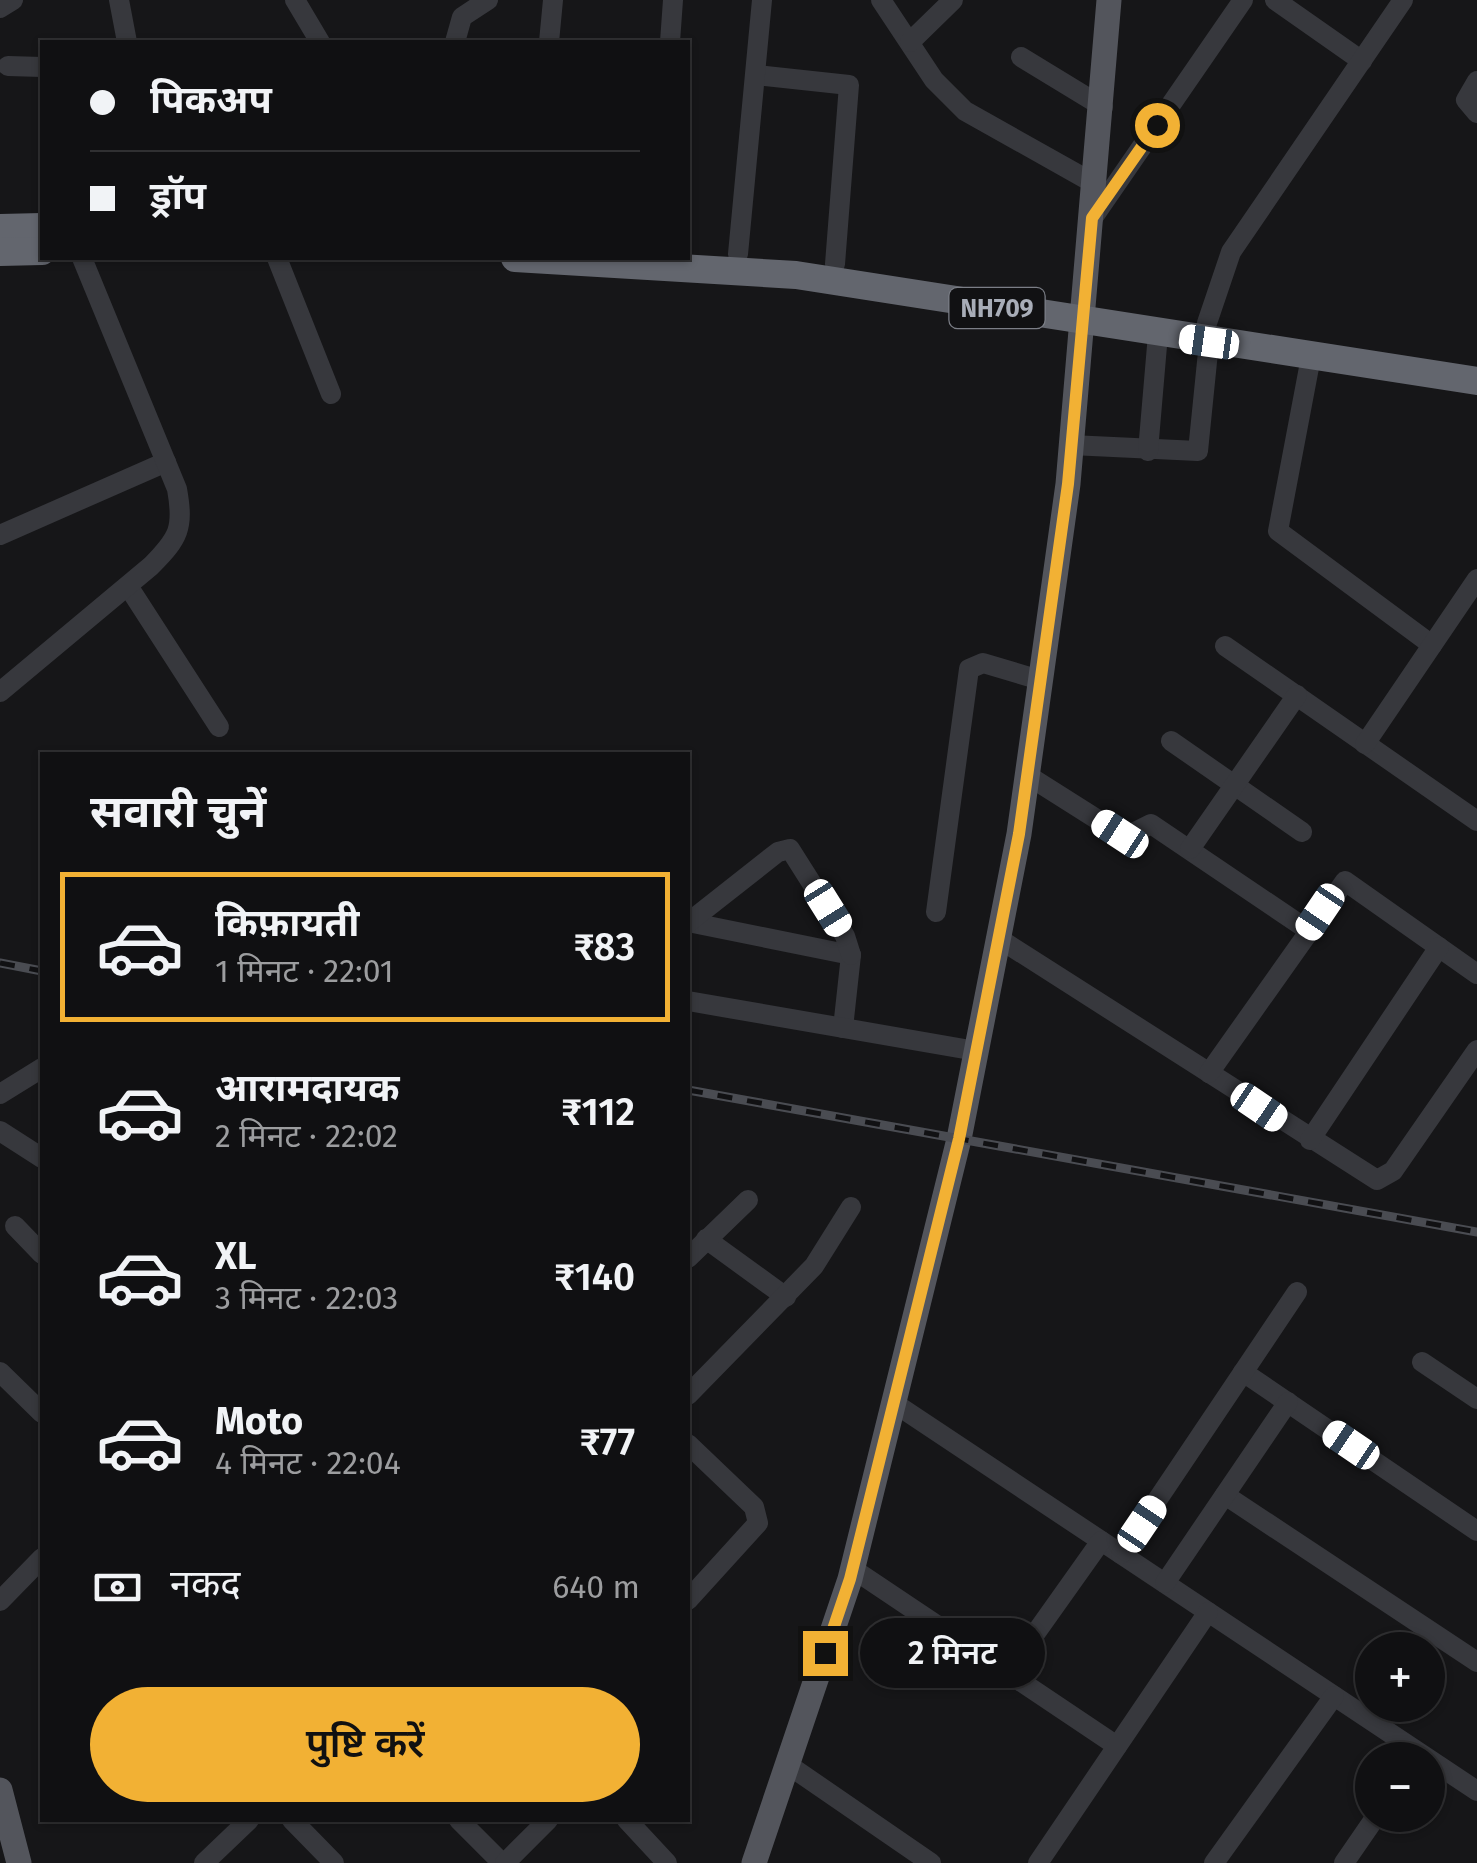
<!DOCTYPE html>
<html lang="hi">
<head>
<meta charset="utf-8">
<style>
	:root { --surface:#101012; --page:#19191b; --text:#f1f3f6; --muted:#9c9d9f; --line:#303032; --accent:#f2b134 }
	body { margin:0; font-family:"Fira Sans","Noto Sans Devanagari",sans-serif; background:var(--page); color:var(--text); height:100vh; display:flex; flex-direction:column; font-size:38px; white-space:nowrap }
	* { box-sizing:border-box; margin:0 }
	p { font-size:32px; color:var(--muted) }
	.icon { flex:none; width:55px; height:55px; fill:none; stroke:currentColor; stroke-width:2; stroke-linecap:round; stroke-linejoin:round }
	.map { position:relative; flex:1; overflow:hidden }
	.panel { position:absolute; left:40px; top:752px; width:650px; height:1070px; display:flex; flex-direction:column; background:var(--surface); border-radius:0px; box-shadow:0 2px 8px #0004,0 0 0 2px var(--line) }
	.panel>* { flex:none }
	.top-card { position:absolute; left:40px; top:40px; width:650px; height:220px; border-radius:0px; box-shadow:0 2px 8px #0004,0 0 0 2px var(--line); display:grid; align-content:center; height:220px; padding:0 50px; background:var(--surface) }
	.tools { position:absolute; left:1355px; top:1632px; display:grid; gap:20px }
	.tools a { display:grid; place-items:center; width:90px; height:90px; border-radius:50%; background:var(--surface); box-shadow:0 2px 8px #0004,0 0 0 2px var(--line); font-size:50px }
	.end { position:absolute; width:45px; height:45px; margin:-22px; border:12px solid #f2b134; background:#111; box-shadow:0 0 0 5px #111 }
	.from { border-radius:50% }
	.bubble { position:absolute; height:70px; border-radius:35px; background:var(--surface); box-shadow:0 2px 8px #0004,0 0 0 2px var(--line); font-size:32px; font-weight:600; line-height:70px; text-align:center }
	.car { position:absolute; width:30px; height:60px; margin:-30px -15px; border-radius:12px; box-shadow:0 0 8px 2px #0007; background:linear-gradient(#fff 24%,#345 0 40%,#fff 0 76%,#345 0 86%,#fff 0) }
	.top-card b { display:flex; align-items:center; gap:35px; height:95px; font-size:38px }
	.top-card b+b { border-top:2px solid var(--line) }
	.top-card i { width:25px; height:25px; background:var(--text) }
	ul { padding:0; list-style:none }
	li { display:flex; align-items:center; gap:30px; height:150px; margin:0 20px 15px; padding:0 30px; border:5px solid transparent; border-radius:0px }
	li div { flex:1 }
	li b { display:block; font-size:38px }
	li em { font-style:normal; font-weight:600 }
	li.on { border-color:var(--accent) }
	li>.icon { width:90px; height:90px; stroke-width:1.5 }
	h2 { padding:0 50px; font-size:45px; line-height:120px }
	.pay { display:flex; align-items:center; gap:25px; height:110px; padding:0 50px; font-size:38px }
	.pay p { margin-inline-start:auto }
	.button { display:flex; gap:20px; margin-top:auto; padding:20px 50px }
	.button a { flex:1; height:115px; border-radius:60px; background:var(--accent); color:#111; font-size:40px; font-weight:600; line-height:115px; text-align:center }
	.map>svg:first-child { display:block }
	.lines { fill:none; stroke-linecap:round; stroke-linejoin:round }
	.minor { stroke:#37383d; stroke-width:20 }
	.major { stroke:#53555c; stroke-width:25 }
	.highway { stroke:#63666e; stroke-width:28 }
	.rail-casing { stroke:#4a4c52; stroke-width:9 }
	.rail { stroke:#111113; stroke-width:5; stroke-dasharray:15; stroke-linecap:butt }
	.route { stroke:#f2b134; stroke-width:12 }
	.labels { text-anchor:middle; stroke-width:10; stroke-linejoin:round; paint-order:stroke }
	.shield { fill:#111113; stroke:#7b7e86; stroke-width:2.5 }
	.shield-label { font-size:25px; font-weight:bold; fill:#a8adb8 }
</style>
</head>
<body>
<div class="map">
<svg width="1477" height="1863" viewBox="0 0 1477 1863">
	<rect width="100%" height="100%" fill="#161618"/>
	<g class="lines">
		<g class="minor">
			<polyline points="119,0 127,42"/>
			<polyline points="295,0 320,42"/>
			<polyline points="881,0 934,80 965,111 1095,184"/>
			<polyline points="1275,0 1362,61"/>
			<polyline points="0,8 13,0"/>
			<polyline points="455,42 462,17 488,0"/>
			<polyline points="549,42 553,0"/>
			<polyline points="670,42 673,0"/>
			<polyline points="910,42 953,0"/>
			<polyline points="1021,57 1103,107"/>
			<polyline points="8,66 42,67"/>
			<polyline points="756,75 849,85 835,264"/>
			<polyline points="1477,81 1466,100 1477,113"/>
			<polyline points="1092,219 1243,0"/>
			<polyline points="738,254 762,0"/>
			<polyline points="277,258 331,394"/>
			<polyline points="1207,323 1231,252 1403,0"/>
			<polyline points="1311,357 1278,531 1432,645"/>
			<polyline points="1071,445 1198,451 1209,342"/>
			<polyline points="1148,451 1158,334"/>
			<polyline points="0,535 166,462"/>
			<polyline points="128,586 219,727"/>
			<polyline points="1225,646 1477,821"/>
			<path d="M0,692L151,566C179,538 184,528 177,489L82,258"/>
			<polyline points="1171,741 1302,832"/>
			<polyline points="1365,744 1477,579"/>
			<polyline points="1027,775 1125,837 1151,824 1308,930"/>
			<polyline points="1190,849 1297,695"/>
			<polyline points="936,912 969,669 983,663 1040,680"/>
			<polyline points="688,922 851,955 843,1028"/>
			<polyline points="689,922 778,852 790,849 845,936 851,955"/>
			<polyline points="998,938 1377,1180 1393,1171 1477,1050"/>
			<polyline points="688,1001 976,1051"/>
			<polyline points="1209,1073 1345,881 1477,974"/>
			<polyline points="0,1094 42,1068"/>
			<polyline points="0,1131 42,1158"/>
			<polyline points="1310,1140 1439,947"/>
			<polyline points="15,1226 42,1254"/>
			<polyline points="706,1239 786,1297"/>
			<polyline points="688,1258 748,1200"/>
			<polyline points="1422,1362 1477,1399"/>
			<polyline points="0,1372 42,1413"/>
			<polyline points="1243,1372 1477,1531"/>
			<polyline points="688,1395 814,1266 851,1207"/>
			<polyline points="894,1403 1477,1791"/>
			<polyline points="688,1444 754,1507 758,1523 688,1600"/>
			<polyline points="1225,1495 1477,1662"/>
			<polyline points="1121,1554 1297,1292"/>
			<polyline points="853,1569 1117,1746"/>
			<polyline points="1165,1583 1288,1402"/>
			<polyline points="0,1601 42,1558"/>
			<polyline points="1008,1672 1101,1541"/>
			<polyline points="787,1764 931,1863"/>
			<polyline points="292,1820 334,1863"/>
			<polyline points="459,1820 502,1863"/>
			<polyline points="627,1820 667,1863"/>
			<polyline points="204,1863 249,1820"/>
			<polyline points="505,1863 548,1820"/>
			<polyline points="1038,1863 1208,1612"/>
			<polyline points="1214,1863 1334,1696"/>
			<polyline points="1344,1863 1377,1815"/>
		</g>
		<g class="major">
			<polyline points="0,1790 19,1863"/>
			<polyline points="754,1863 850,1579 959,1139 1019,834 1068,484 1109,0"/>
		</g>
		<g class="highway">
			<polyline points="0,228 42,227"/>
			<polyline points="0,252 42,251"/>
			<polyline points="515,258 796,275 1477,381"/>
		</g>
		<g class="rail-casing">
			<g id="rail">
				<polyline points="0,963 42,971"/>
				<polyline points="688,1090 1477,1232"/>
			</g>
		</g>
		<use href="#rail" class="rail"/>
	</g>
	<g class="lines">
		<polyline class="route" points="825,1653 850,1579 959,1139 1019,834 1068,484 1092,218 1157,125"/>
	</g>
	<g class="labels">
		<rect class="shield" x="949.5" y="288" width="95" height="40" rx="8"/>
		<g class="shield-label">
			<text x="997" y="317">NH709</text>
		</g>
	</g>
</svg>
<div class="tools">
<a>+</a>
<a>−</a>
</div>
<i class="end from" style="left:1157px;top:125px"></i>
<i class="end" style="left:825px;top:1653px"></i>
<div class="bubble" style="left:860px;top:1618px;width:185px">2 मिनट</div>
<i class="car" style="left:1209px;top:342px;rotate:278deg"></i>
<i class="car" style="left:1120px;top:834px;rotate:303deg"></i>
<i class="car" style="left:828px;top:908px;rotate:148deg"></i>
<i class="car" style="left:1320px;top:912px;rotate:214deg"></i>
<i class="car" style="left:1259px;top:1107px;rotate:124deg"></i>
<i class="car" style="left:1351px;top:1445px;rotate:304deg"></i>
<i class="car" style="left:1142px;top:1524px;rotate:34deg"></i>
<div class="top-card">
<b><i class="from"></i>पिकअप</b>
<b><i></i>ड्रॉप</b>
</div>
<section class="panel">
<h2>सवारी चुनें</h2>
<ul>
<li class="on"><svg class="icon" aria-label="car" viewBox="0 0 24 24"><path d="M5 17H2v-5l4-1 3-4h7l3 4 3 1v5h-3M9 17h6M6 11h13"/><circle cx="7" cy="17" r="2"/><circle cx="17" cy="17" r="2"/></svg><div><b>किफ़ायती</b><p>1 मिनट · 22:01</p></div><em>₹83</em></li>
<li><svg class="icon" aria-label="car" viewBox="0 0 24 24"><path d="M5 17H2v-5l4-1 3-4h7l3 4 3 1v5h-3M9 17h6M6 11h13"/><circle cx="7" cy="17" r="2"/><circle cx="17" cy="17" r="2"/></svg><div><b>आरामदायक</b><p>2 मिनट · 22:02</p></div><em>₹112</em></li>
<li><svg class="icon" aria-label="car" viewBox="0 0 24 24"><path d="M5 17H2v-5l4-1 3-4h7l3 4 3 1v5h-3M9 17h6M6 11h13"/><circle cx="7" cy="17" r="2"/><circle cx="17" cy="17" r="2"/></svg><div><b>XL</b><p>3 मिनट · 22:03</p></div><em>₹140</em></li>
<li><svg class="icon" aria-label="car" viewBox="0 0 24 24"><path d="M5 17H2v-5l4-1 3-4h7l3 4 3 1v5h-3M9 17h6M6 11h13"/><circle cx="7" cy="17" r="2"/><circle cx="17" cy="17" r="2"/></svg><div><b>Moto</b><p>4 मिनट · 22:04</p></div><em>₹77</em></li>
</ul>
<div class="pay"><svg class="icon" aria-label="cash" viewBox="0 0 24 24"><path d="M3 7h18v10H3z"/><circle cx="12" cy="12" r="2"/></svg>नकद<p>640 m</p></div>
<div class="button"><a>पुष्टि करें</a></div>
</section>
</div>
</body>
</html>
